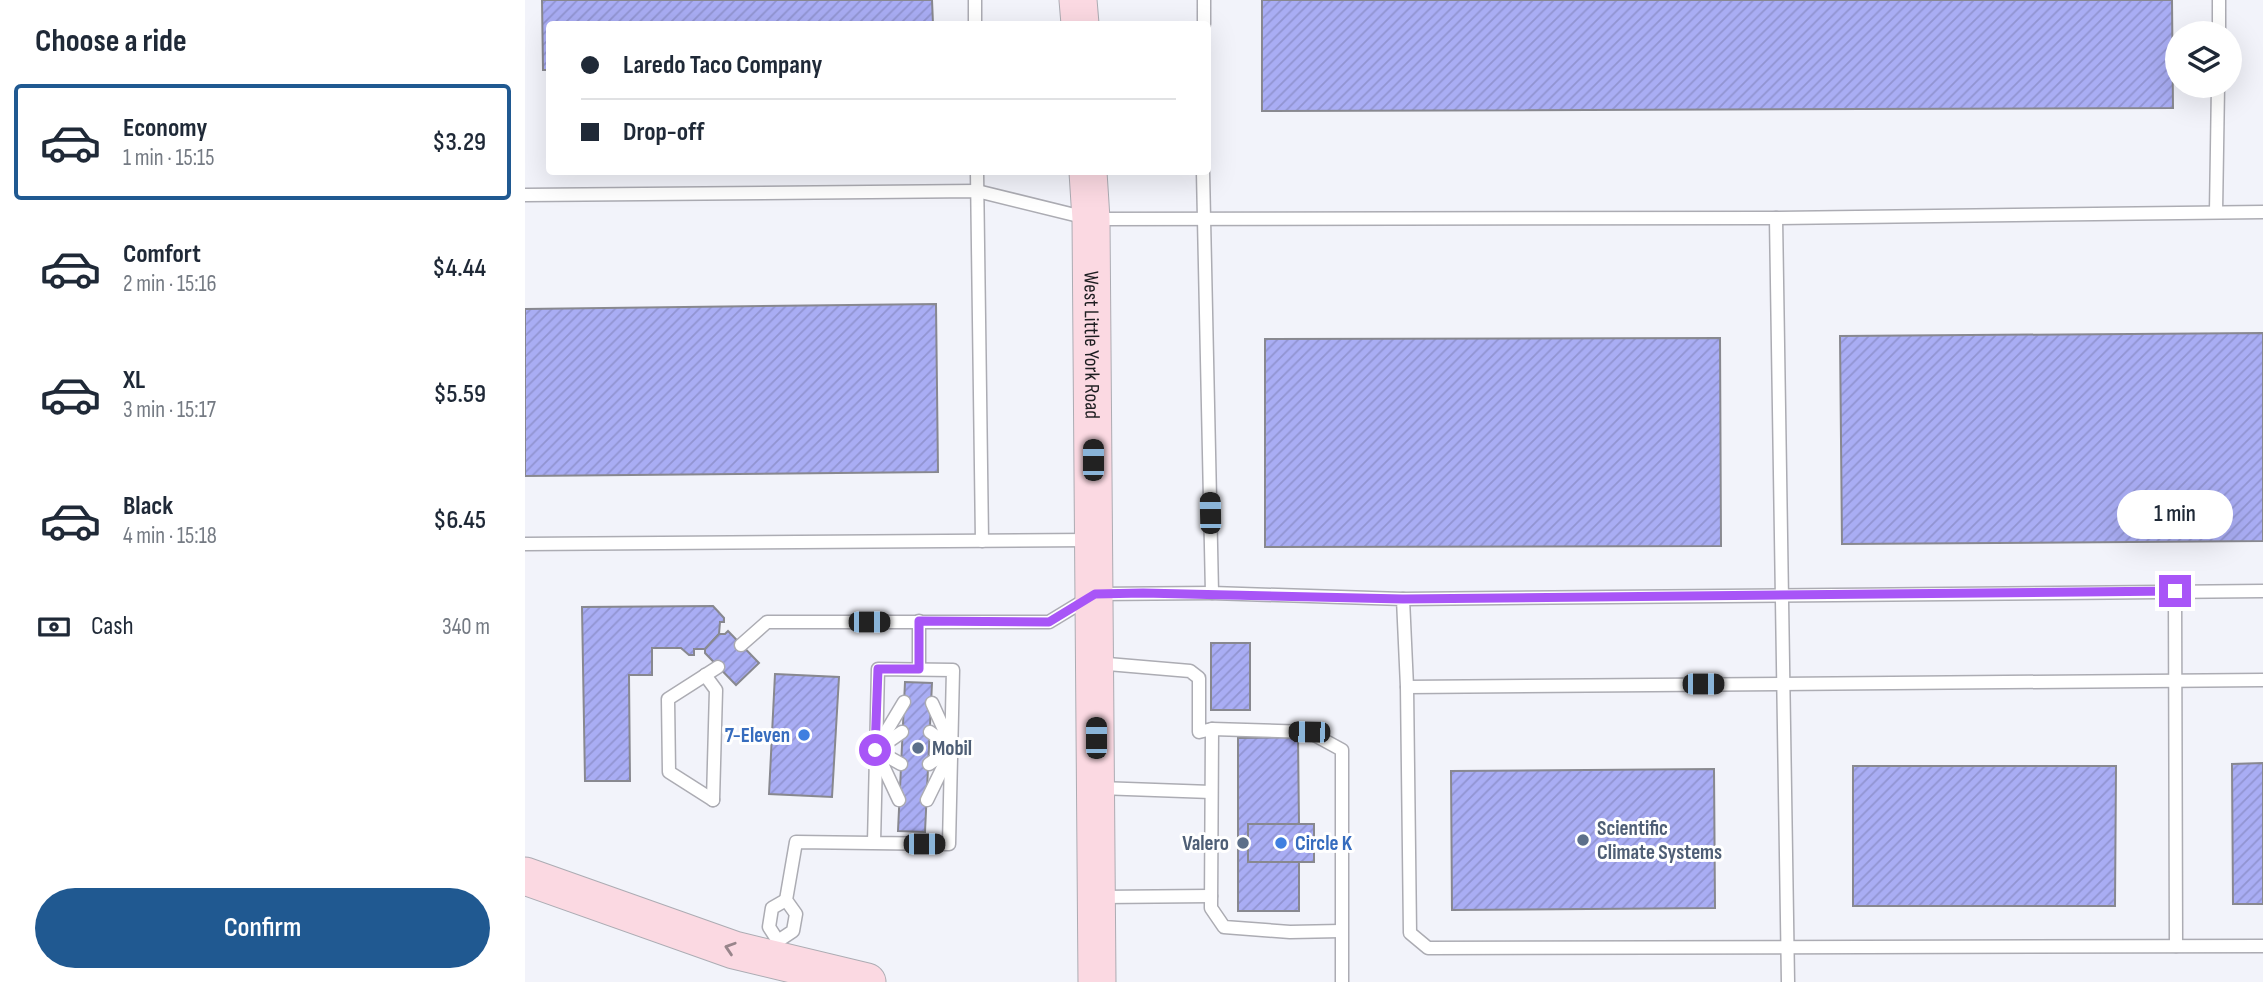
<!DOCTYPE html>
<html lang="en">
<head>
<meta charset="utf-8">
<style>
	:root { --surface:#fff; --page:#f2f2f3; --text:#1f2937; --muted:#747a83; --line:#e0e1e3; --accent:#205991 }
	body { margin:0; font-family:"Sofia Sans Condensed",sans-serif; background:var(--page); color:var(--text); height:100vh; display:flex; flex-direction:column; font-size:26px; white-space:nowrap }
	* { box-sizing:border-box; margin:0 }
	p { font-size:23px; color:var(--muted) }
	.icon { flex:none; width:38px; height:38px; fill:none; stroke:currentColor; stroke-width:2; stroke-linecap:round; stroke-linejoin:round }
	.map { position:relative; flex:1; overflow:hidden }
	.drawer { display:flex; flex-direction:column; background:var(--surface); width:525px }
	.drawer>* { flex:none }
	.guide { position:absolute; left:21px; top:21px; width:665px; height:154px; border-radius:7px; box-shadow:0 7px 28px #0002; display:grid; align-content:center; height:154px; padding:0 35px; background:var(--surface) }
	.tools { position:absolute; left:1640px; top:21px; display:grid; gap:14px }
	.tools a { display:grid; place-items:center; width:77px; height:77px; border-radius:50%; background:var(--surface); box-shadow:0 7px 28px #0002; font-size:35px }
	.end { position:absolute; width:32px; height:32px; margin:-16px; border:9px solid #a855f7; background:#fff; box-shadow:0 0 0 4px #fff }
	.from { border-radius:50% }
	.bubble { position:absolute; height:49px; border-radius:24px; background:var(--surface); box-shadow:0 7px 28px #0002; font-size:23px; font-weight:600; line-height:49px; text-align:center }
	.car { position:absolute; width:21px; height:42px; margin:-21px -10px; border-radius:9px; box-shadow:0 0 5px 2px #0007; background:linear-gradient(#222 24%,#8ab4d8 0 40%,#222 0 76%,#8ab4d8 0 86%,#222 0) }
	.guide b { display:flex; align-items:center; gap:24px; height:66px; font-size:26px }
	.guide b+b { border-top:2px solid var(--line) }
	.guide i { width:18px; height:18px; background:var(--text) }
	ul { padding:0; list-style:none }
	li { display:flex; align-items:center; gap:21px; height:116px; margin:0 14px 10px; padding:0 21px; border:4px solid transparent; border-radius:7px }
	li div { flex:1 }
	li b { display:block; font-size:26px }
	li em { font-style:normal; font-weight:600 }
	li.active { border-color:var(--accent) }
	li>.icon { width:63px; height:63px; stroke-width:1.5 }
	h2 { padding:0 35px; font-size:32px; line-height:84px }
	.pay { display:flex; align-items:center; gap:18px; height:77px; padding:0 35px; font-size:26px }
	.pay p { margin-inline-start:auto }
	.primary-button { display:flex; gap:14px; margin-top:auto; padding:14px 35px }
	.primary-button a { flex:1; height:80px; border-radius:42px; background:var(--accent); color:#fff; font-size:28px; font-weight:600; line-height:80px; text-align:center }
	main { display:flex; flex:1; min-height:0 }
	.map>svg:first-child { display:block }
	.building { fill:url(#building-hatch); stroke:#88888f; stroke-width:2 }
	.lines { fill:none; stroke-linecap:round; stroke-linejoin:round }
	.service-casing { stroke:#acacb3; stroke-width:15 }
	.secondary-casing { stroke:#acacb3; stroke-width:39 }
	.service { stroke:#fff; stroke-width:12 }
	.secondary { stroke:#fbd9e2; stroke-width:37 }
	.oneway { stroke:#98858b }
	.route { stroke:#a855f7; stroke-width:9 }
	.shop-dot { fill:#3f7fe0; stroke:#fff; stroke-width:2.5 }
	.service-dot { fill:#5c6f8a; stroke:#fff; stroke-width:2.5 }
	.labels { text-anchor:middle; stroke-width:6; stroke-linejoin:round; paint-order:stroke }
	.street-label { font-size:21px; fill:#1e1e21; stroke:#fff }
	.shop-label { font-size:21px; font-weight:bold; fill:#366cbe; stroke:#fff; text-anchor:end }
	.service-label { font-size:21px; font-weight:bold; fill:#4e5e75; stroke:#fff; text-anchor:start }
</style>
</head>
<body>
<main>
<section class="drawer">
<h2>Choose a ride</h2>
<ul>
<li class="active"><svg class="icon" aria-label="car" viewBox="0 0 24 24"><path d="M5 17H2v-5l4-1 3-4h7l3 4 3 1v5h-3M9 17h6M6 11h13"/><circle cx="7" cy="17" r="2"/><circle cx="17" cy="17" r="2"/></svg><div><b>Economy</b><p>1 min · 15:15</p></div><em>$3.29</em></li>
<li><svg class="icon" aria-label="car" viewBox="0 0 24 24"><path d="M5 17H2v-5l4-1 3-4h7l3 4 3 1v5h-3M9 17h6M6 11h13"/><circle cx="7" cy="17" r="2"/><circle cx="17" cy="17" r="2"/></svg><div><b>Comfort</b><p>2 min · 15:16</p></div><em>$4.44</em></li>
<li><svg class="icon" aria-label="car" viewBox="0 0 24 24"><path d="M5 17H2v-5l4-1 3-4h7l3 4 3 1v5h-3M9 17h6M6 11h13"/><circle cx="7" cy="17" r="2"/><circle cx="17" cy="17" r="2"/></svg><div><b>XL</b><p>3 min · 15:17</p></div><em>$5.59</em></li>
<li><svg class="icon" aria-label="car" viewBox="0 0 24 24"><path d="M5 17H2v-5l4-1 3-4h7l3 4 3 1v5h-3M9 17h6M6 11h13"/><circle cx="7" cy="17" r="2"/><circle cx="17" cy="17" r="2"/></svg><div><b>Black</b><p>4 min · 15:18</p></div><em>$6.45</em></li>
</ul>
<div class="pay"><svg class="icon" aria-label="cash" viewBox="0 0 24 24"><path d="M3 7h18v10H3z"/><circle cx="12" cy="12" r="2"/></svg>Cash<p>340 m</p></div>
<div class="primary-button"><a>Confirm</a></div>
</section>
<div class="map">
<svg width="1738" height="982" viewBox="0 0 1738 982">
	<defs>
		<pattern id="building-hatch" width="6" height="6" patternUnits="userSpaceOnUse" patternTransform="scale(1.75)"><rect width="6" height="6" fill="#a9adf4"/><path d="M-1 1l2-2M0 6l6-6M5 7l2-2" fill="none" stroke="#9194d1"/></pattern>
	</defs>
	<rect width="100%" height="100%" fill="#f2f3fa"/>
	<g class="building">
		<polygon points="17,0 407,0 408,24 24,24 24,70 18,70"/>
		<polygon points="737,0 1647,0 1648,108 737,111"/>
		<polygon points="411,304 413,472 0,476 0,309"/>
		<polygon points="1738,333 1738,541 1317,544 1315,336"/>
		<polygon points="1195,338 1196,546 740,547 740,339"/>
		<polygon points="188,606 199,618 199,622 195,622 194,634 180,649 169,649 169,655 164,655 156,648 127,648 127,675 104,675 105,781 60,781 57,607"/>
		<polygon points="203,631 234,663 211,685 180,653 180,649 194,634 200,634"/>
		<rect x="686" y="643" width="39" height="67"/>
		<polygon points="250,674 314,677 307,797 244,794"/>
		<polygon points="380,682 407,683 400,832 373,831"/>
		<polygon points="773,737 774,824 723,824 723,862 774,862 774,911 713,911 713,738"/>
		<polygon points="1738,763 1738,904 1708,904 1707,764"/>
		<polygon points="1328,766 1591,766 1590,906 1328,906"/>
		<polygon points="1189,769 1190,908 927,910 926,771"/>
		<rect x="723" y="824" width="66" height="38"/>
	</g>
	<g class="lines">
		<g class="service-casing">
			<g id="service">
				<polyline points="450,0 450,24"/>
				<polyline points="679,24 679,0"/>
				<polyline points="1694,33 1694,0"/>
				<polyline points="452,172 457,541"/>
				<polyline points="678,172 687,593 878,599 882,687 885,933 903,948 1738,946"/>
				<polyline points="0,195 452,191 566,219 1251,218 1738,212"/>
				<polyline points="1691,212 1693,86"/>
				<polyline points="1251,218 1263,982"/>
				<polyline points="0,544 567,540"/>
				<polyline points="1650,591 1651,946"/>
				<polyline points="878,599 1738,591"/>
				<polyline points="216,645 242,622 524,622 570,594 687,593"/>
				<polyline points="571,663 665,671 674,678 674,732 687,729 784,732 817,750 817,982"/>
				<polyline points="394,669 394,621"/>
				<polyline points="180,675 191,690 188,800"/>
				<polyline points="882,687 1738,680"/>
				<polyline points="407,703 426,745"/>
				<polyline points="687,729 686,908 699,927 765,932 816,931"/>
				<polyline points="405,732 427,748"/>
				<polyline points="352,747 379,702"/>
				<polyline points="354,748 377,732"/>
				<polyline points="351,750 376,764"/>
				<polyline points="352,753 374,800"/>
				<polyline points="404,764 427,748"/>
				<polyline points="574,788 686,792"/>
				<polyline points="188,800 144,772 143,699 193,667"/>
				<polyline points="402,800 424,755"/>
				<polyline points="576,897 686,896"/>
				<polyline points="253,941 244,927 247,908 261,900"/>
				<polyline points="249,956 253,941 268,931 271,914 261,900 271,842 424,844 428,670 353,669 349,843"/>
			</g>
		</g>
		<g class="secondary-casing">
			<g id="secondary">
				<polyline points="553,0 555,24"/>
				<path id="s1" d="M563,172L566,219L572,982"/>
				<polyline points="0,876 209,950 342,982"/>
			</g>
		</g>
		<use href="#service" class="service"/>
		<use href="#secondary" class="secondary"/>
	</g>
	<defs><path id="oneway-chevron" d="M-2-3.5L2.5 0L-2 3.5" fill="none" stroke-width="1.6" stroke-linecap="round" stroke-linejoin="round" transform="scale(1.75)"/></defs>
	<use class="oneway" href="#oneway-chevron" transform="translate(205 948) rotate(-162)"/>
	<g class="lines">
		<polyline class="route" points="350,750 353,669 394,669 394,621 524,622 570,594 618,593 878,599 1650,591"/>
	</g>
	<g class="shop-dot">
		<circle cx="279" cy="735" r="7"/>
		<circle cx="756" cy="843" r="7"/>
	</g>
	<g class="service-dot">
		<circle cx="393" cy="748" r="7"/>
		<circle cx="1058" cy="840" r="7"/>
		<circle cx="718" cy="843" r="7"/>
	</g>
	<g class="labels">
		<g class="street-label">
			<text dy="7" stroke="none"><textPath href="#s1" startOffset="173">West Little York Road</textPath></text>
		</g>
		<g class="shop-label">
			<text x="265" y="742">7-Eleven</text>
			<text x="770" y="850" text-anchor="start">Circle K</text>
		</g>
		<g class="service-label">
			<text x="407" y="755">Mobil</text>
			<text x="1072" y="835">Scientific<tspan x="1072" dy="24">Climate Systems</tspan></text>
			<text x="704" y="850" text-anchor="end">Valero</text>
		</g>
	</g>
</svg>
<div class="tools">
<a><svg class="icon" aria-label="layers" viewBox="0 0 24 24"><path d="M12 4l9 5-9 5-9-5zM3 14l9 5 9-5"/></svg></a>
</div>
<i class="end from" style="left:350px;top:750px"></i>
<i class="end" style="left:1650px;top:591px"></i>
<div class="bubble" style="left:1592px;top:490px;width:116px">1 min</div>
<i class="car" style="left:568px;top:460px;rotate:0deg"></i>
<i class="car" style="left:685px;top:513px;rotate:359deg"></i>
<i class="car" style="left:344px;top:622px;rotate:90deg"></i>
<i class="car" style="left:1178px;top:684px;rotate:90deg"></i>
<i class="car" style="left:784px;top:732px;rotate:271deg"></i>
<i class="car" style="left:571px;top:738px;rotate:0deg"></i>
<i class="car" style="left:399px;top:844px;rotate:90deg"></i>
<div class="guide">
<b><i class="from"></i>Laredo Taco Company</b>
<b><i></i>Drop-off</b>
</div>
</div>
</main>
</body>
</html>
